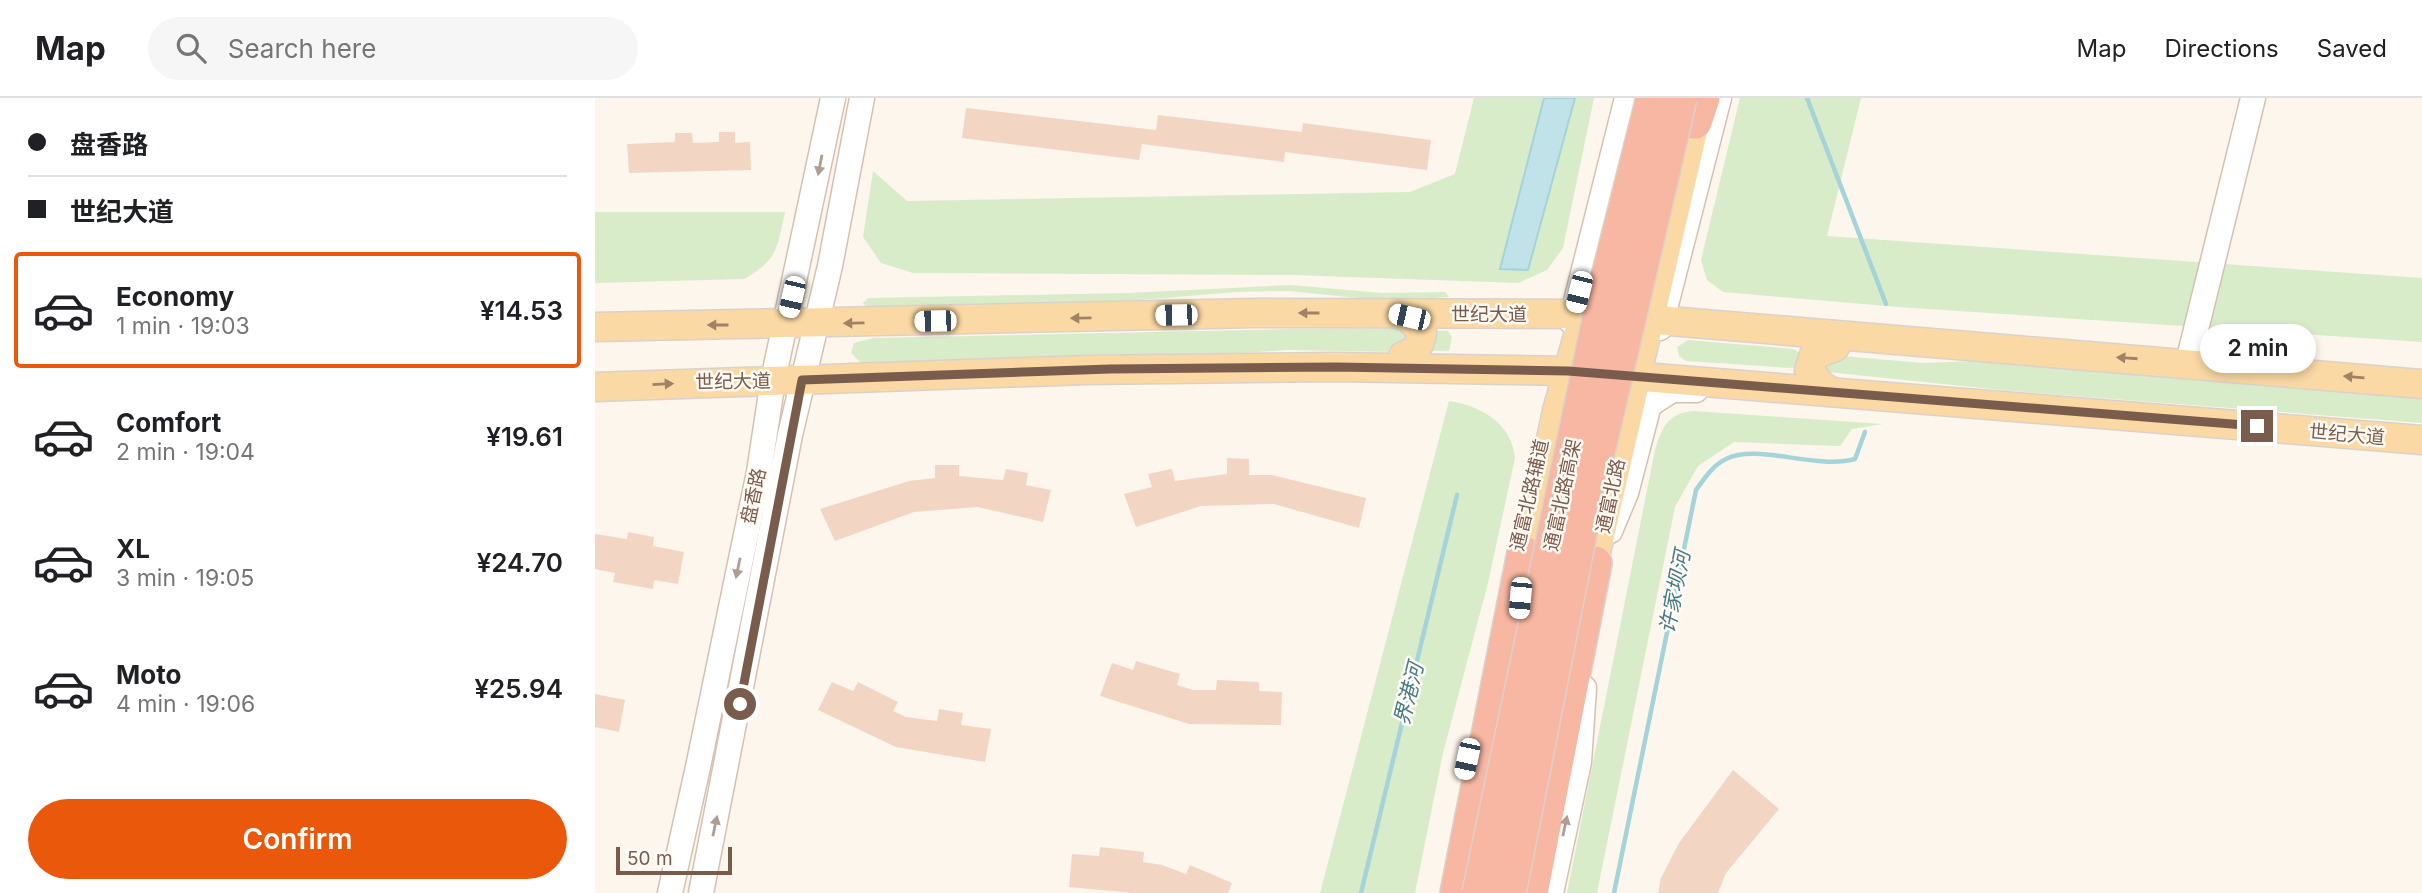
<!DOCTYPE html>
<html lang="en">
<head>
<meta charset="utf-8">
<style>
	:root { --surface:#fff; --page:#f6f6f6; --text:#202124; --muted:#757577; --line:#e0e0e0; --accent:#ea580c }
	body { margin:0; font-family:Inter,"Noto Sans SC",sans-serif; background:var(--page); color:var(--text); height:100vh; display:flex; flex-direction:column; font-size:26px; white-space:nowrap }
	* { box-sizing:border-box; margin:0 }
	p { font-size:23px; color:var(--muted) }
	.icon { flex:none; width:38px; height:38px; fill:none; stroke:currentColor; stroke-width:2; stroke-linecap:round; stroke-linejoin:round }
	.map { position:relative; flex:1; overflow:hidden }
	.sheet { display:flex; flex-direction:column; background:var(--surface); width:595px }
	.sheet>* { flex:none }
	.top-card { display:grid; align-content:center; height:154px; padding:0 28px; background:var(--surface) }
	.scale { position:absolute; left:21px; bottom:18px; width:116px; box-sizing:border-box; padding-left:7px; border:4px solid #7a5c4d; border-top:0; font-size:19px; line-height:24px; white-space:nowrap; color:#7a5c4d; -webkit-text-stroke:5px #fffaf3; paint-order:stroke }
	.end { position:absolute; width:32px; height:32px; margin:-16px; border:9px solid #7a5c4d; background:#fff; box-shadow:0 0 0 4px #fff }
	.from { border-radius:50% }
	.bubble { position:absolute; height:49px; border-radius:24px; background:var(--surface); box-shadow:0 4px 10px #0003; font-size:23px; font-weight:600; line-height:49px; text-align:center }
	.car { position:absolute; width:21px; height:42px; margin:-21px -10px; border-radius:9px; box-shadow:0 0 5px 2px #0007; background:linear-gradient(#fff 24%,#345 0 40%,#fff 0 76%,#345 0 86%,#fff 0) }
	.top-card b { display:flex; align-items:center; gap:24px; height:66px; font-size:26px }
	.top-card b+b { border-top:2px solid var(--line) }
	.top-card i { width:18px; height:18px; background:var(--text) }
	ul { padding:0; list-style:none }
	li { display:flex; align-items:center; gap:21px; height:116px; margin:0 14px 10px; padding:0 14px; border:4px solid transparent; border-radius:7px }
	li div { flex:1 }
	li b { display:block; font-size:26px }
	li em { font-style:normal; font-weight:600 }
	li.selected { border-color:var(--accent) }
	li>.icon { width:63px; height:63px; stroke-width:1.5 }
	.action { display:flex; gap:14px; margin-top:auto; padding:14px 28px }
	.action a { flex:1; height:80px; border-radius:42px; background:var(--accent); color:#fff; font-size:28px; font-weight:600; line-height:80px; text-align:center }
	header { display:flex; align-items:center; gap:42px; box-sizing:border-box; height:98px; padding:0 35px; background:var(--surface); border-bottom:2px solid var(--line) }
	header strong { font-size:33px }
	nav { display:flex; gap:38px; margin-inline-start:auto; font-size:24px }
	.search { width:490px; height:63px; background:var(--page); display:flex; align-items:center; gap:18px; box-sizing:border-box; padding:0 24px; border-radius:38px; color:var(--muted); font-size:26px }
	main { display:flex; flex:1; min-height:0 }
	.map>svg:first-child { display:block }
	.green { fill:#d8ecc9 }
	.water { fill:#bfe3e8; stroke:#a5d3da; stroke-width:2 }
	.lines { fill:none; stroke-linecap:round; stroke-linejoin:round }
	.stream { stroke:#a5d3da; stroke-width:4.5 }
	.building { fill:#f3d5c3 }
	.secondary-casing { stroke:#d6c0b0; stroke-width:27 }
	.primary-casing { stroke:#dad1cd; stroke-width:31 }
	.highway-casing { stroke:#dad1cd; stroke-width:36 }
	.secondary { stroke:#fff; stroke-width:24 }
	.primary { stroke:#fbd9a5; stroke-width:28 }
	.highway { stroke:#f7b7a3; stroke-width:33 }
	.highway-bridge-casing { stroke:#dad1cd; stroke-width:36; stroke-linecap:butt }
	.highway-bridge { stroke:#f7b7a3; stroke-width:33 }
	.oneway { fill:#af9d94 }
	.oneway2 { fill:#a18267 }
	.route { stroke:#7a5c4d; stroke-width:9 }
	.labels { text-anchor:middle; stroke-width:5; stroke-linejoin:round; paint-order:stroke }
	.street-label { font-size:19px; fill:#7a5c4d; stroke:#fffaf3 }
	.water-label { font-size:21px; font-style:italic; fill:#437c86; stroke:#fffaf3 }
</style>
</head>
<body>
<header>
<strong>Map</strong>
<div class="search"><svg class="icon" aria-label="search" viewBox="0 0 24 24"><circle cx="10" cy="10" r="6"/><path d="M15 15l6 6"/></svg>Search here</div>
<nav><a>Map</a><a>Directions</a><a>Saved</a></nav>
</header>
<main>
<section class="sheet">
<div class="top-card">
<b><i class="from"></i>盘香路</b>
<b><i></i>世纪大道</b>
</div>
<ul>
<li class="selected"><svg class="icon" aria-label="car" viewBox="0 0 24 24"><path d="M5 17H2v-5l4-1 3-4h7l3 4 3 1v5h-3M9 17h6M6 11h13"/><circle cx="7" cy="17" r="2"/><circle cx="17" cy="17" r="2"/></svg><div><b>Economy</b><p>1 min · 19:03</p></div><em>¥14.53</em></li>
<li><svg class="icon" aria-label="car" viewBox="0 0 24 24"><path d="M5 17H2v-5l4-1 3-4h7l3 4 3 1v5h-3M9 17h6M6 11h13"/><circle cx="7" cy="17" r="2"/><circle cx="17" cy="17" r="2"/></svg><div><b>Comfort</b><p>2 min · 19:04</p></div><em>¥19.61</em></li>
<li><svg class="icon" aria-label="car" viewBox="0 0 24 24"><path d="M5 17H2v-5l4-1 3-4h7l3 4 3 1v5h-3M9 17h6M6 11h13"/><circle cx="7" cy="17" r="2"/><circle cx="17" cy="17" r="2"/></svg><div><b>XL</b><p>3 min · 19:05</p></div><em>¥24.70</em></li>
<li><svg class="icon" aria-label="car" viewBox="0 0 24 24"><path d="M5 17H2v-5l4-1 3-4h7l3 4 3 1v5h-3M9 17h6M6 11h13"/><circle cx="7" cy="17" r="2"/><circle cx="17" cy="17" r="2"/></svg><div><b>Moto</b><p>4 min · 19:06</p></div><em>¥25.94</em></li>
</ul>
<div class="action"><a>Confirm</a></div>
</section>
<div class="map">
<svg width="1827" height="795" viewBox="0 0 1827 795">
	<rect width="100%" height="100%" fill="#fdf6ec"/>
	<g class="green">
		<polygon points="879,0 999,0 968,150 952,172 923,185 698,177 318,175 286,165 268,139 278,73 312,103 815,94 860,76"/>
		<polygon points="1145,0 1266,0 1232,138 1827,180 1827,244 1303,209 1128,194 1112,182 1106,162"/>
		<path d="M0,114H190C182,150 183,162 149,181L0,185Z"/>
		<polygon points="695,187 787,195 850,194 854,199 792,203 694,193 641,194 533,203 272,210 268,205 273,200 532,195"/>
		<polygon points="698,231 806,231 811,232 814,247 804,254 692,252 588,259 266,265 256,255 259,245 278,240"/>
		<polygon points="835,232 853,233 857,239 854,253 834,253"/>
		<polygon points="1093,242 1199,251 1205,255 1203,269 1195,270 1091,263 1084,258 1082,249"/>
		<polygon points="1235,257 1328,265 1409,262 1827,297 1827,325 1416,293 1232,274 1229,273 1228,262"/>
		<path d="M854,303C886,308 917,325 920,360L893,485L848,655L820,795H725Z"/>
		<path d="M1099,313L1288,326L1257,331L1245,348L1139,344L1103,368L1080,409L1002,795H972L1060,352C1067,329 1073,315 1099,313Z"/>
	</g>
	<polygon class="water" points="949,0 980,0 933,172 905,171"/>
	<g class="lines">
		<g class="stream">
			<polyline points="1212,0 1291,206"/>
			<polyline points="766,795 862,397"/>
			<path d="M1019,795L1101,392C1109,381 1118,367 1131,361C1163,345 1220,372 1260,361L1270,334"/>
		</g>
	</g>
	<g class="building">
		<polygon points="371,10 561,32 563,17 707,34 708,25 836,42 832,72 690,54 689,64 547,46 544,62 367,40"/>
		<polygon points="124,34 140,34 140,45 155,44 156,72 34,75 32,46 80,44 80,35 97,35 98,45 124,44"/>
		<polygon points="632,360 654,361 654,377 677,377 771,400 764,430 679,406 606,408 541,429 529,396 557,389 553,376 577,371 580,383 632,376"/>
		<polygon points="340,367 364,367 364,378 408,382 411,371 433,375 431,387 456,392 448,424 383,409 319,414 240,443 225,411 314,383 340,380"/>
		<polygon points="33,434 59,439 58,448 89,454 83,486 59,482 58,491 18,484 20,475 0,471 0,436 32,441"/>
		<polygon points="541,563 585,576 582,587 598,592 621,592 622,582 664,584 664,593 687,594 686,627 594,626 505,598 517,565 538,572"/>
		<polygon points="237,584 258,593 263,584 303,604 298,613 311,619 342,623 344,611 368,615 366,627 396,631 390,664 301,649 223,612"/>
		<polygon points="0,596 30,602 24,634 0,629"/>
		<polygon points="1138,672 1184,711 1131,775 1123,795 1063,795 1066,780 1084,745"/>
		<polygon points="505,749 549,754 548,764 567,767 591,776 595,767 637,785 633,795 539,795 474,789 477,756 504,758"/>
	</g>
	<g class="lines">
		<g class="secondary-casing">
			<g id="secondary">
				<polyline points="976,223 1032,0"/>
				<polyline points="1065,230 1124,0"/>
				<polyline points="1593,264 1658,0"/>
				<polyline points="1015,433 1031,395 1054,307 1077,292 1101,292"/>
				<polyline points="75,795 103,669 164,374 178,282 238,0"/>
				<polyline points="106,795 195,337 235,168 267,0"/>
				<polyline points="956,795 984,664 989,590"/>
			</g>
		</g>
		<g class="primary-casing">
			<g id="primary">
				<path d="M798,215L814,219L827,235C825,249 821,253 808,258"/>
				<polyline points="0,229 661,215 990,216 1827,286"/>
				<polyline points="0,289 491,272 741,269 973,273 1827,342"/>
				<polyline points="1237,294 1226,287 1214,272 1219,257 1240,249"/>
				<polyline points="927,476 962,313 993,202"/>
				<polyline points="994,485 1100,24 1102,2"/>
			</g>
		</g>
		<g class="highway-casing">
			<g id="highway">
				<polyline points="1100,24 1108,0"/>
				<polyline points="862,795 929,455"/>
				<polyline points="936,795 1000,465"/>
			</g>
		</g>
		<use href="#secondary" class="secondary"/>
		<use href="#primary" class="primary"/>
		<use href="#highway" class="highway"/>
		<g class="highway-bridge-casing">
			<g id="highway-bridge">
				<polyline points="884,795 1014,175 1058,0"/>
				<polyline points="914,795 990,410 1085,0"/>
			</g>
		</g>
		<use href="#highway-bridge" class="highway-bridge"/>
	</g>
	<defs><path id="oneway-solid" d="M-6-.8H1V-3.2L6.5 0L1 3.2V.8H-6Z" transform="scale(1.75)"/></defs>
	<g class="oneway">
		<use href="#oneway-solid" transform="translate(225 67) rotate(101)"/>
		<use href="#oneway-solid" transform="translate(143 470) rotate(102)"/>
		<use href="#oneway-solid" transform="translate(120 728) rotate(-78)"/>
		<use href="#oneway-solid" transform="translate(970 728) rotate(-78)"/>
	</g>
	<g class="oneway2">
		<use href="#oneway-solid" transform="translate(714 215) rotate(180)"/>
		<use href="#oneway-solid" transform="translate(486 220) rotate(179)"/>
		<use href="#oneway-solid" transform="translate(259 225) rotate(179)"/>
		<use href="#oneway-solid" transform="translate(123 227) rotate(180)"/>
		<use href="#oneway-solid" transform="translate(1532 260) rotate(-176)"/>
		<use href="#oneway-solid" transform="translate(1759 279) rotate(-175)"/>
		<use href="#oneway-solid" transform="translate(68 286) rotate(-3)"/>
	</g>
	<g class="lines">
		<polyline class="route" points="145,606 207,282 515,271 741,269 973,273 1662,328"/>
	</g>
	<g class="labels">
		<g class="street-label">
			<text x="894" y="223">世纪大道</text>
			<text transform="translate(138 283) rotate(-1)" y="7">世纪大道</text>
			<text transform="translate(1752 336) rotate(5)" y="7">世纪大道</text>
			<text transform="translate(934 397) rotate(-77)" y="7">通富北路辅道</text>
			<text transform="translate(967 397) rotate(-78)" y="7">通富北路高架</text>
			<text transform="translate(158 398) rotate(-78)" y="7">盘香路</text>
			<text transform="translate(1015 398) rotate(-78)" y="7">通富北路</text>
		</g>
		<g class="water-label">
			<text transform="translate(1080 494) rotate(-79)" y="7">许家坝河</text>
			<text transform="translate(814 596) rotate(-76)" y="7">界港河</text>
		</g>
	</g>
</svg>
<div class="scale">50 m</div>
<i class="end from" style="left:145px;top:606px"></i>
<i class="end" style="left:1662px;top:328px"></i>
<div class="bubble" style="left:1605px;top:226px;width:116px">2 min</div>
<i class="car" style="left:984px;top:194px;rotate:194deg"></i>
<i class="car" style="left:197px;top:199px;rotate:193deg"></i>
<i class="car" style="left:581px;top:217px;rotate:269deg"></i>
<i class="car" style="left:814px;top:219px;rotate:283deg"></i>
<i class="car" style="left:340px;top:223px;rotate:269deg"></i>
<i class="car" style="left:925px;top:500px;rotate:185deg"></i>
<i class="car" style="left:872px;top:661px;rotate:192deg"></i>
</div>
</main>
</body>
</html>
